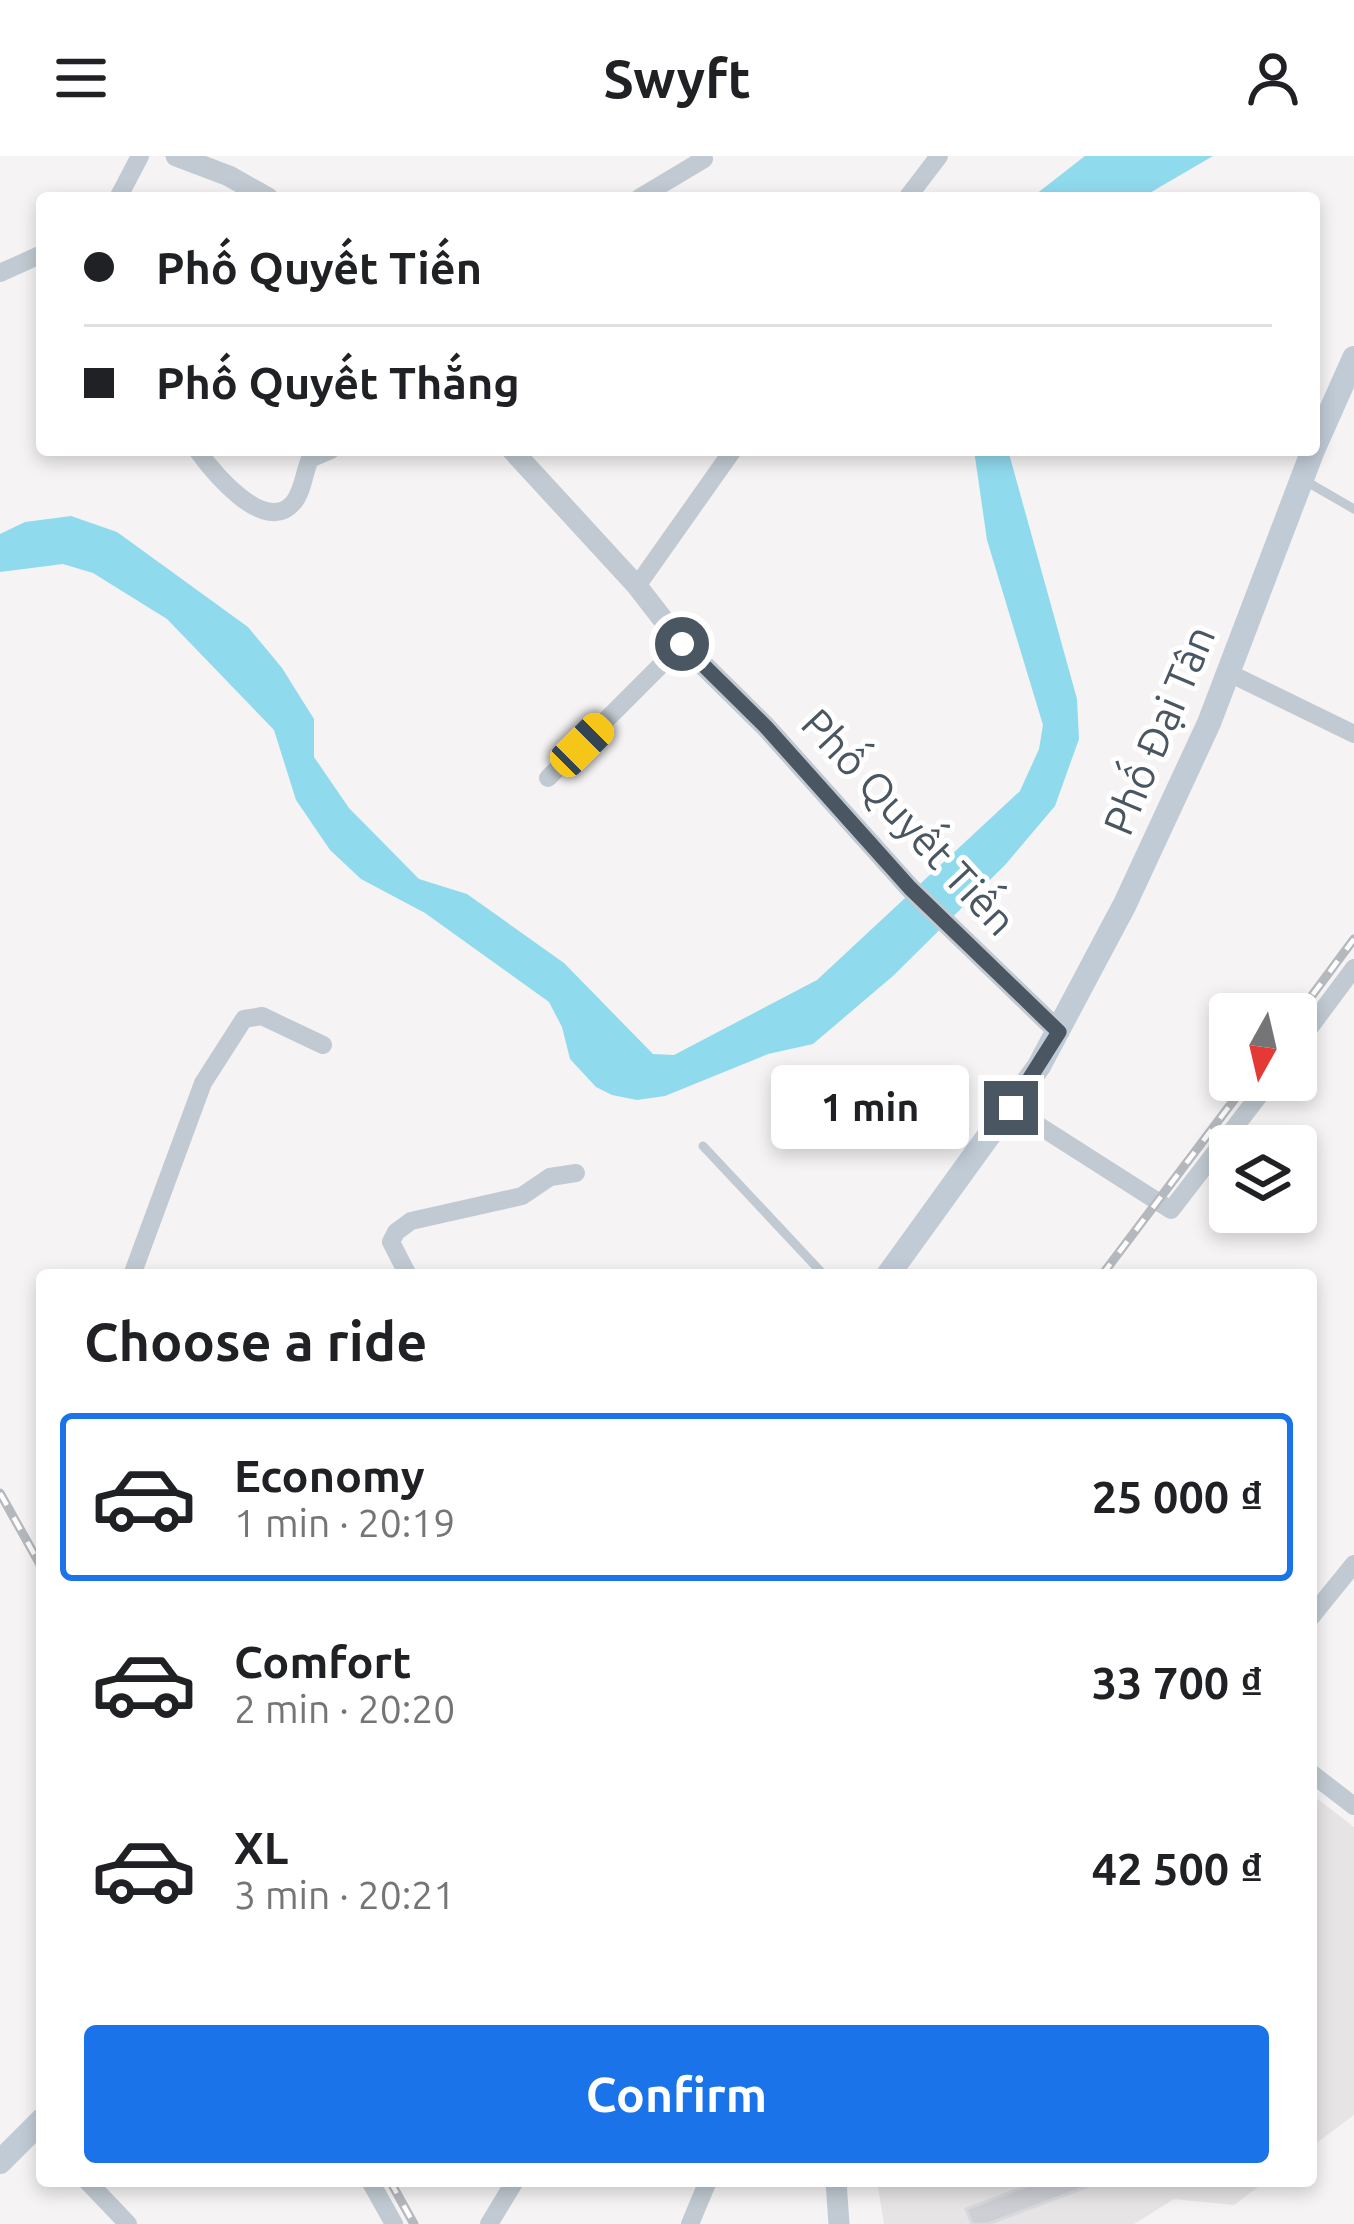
<!DOCTYPE html>
<html lang="en">
<head>
<meta charset="utf-8">
<style>
	:root { --surface:#fff; --page:#f2f2f2; --text:#202124; --muted:#757577; --line:#e0e0e0; --accent:#1a73e8 }
	body { margin:0; font-family:Ubuntu,sans-serif; background:var(--page); color:var(--text); height:100vh; display:flex; flex-direction:column; font-size:45px; white-space:nowrap }
	* { box-sizing:border-box; margin:0 }
	p { font-size:39px; color:var(--muted) }
	.icon { flex:none; width:66px; height:66px; fill:none; stroke:currentColor; stroke-width:2; stroke-linecap:round; stroke-linejoin:round }
	.map { position:relative; flex:1; overflow:hidden }
	.side { position:absolute; left:36px; top:1113px; width:1281px; height:918px; display:flex; flex-direction:column; background:var(--surface); border-radius:12px; box-shadow:0 6px 18px #0003 }
	.side>* { flex:none }
	.top-card { position:absolute; left:36px; top:36px; width:1284px; height:264px; border-radius:12px; box-shadow:0 6px 18px #0003; display:grid; align-content:center; height:264px; padding:0 48px; background:var(--surface) }
	.needle { width:78px; rotate:188deg }
	.fabs { position:absolute; left:1209px; top:837px; display:grid; gap:24px }
	.fabs a { display:grid; place-items:center; width:108px; height:108px; border-radius:12px; background:var(--surface); box-shadow:0 6px 18px #0003; font-size:60px }
	.end { position:absolute; width:54px; height:54px; margin:-27px; border:15px solid #4a5661; background:#fff; box-shadow:0 0 0 6px #fff }
	.from { border-radius:50% }
	.bubble { position:absolute; height:84px; border-radius:12px; background:var(--surface); box-shadow:0 6px 18px #0003; font-size:39px; font-weight:700; line-height:84px; text-align:center }
	.car { position:absolute; width:36px; height:72px; margin:-36px -18px; border-radius:15px; box-shadow:0 0 9px 3px #0007; background:linear-gradient(#f5c518 24%,#345 0 40%,#f5c518 0 76%,#345 0 86%,#f5c518 0) }
	.top-card b { display:flex; align-items:center; gap:42px; height:114px; font-size:45px }
	.top-card b+b { border-top:3px solid var(--line) }
	.top-card i { width:30px; height:30px; background:var(--text) }
	ul { padding:0; list-style:none }
	li { display:flex; align-items:center; gap:36px; height:168px; margin:0 24px 18px; padding:0 24px; border:6px solid transparent; border-radius:12px }
	li div { flex:1 }
	li b { display:block; font-size:45px }
	li em { font-style:normal; font-weight:700 }
	li.on { border-color:var(--accent) }
	li>.icon { width:108px; height:108px; stroke-width:1.5 }
	h2 { padding:0 48px; font-size:54px; line-height:144px }
	.primary-button { display:flex; gap:24px; margin-top:auto; padding:24px 48px }
	.primary-button a { flex:1; height:138px; border-radius:12px; background:var(--accent); color:#fff; font-size:48px; font-weight:700; line-height:138px; text-align:center }
	header { display:flex; justify-content:space-between; align-items:center; height:156px; padding:0 48px; background:var(--surface); font-size:54px; font-weight:700 }
	.map>svg:first-child { display:block }
	.education { fill:#e6e4e5 }
	.water { fill:#90daee }
	.building { fill:#cdcfd5; stroke:#d7d9de; stroke-width:3 }
	.lines { fill:none; stroke-linecap:round; stroke-linejoin:round }
	.service { stroke:#c1cad2; stroke-width:9 }
	.minor { stroke:#c1cad2; stroke-width:18 }
	.tertiary { stroke:#c1cad2; stroke-width:21 }
	.secondary { stroke:#c1cbd6; stroke-width:24 }
	.rail-casing { stroke:#b5b8bd; stroke-width:9 }
	.rail { stroke:#fff; stroke-width:4.5; stroke-dasharray:14; stroke-linecap:butt }
	.route { stroke:#4a5661; stroke-width:15 }
	.labels { text-anchor:middle; stroke-width:10; stroke-linejoin:round; paint-order:stroke }
	.street-label { font-size:42px; fill:#4a5661; stroke:#fff }
</style>
</head>
<body>
<header><svg class="icon" aria-label="menu" viewBox="0 0 24 24"><path d="M4 6h16M4 12h16M4 18h16"/></svg>Swyft<svg class="icon" aria-label="person" viewBox="0 0 24 24"><circle cx="12" cy="8" r="4"/><path d="M4 21q1-7 8-7t8 7"/></svg></header>
<div class="map">
<svg width="1354" height="2068" viewBox="0 0 1354 2068">
	<rect width="100%" height="100%" fill="#f5f3f3"/>
	<g class="education">
		<polygon points="1311,1638 1354,1671 1354,1959 1311,1991"/>
		<polygon points="877,2025 1266,2025 1234,2049 1174,2043 1134,2068 884,2068"/>
	</g>
	<g class="water">
		<polygon points="1085,0 1213,0 1141,42 1031,42"/>
		<polygon points="974,294 1008,294 1077,543 1079,583 1055,650 1005,709 893,820 813,888 768,898 665,940 637,944 612,939 596,931 570,903 562,871 549,846 425,757 361,723 330,694 296,644 274,574 167,463 93,417 63,408 0,416 0,378 25,366 71,360 117,376 248,471 282,512 314,563 314,601 349,652 419,723 467,738 564,807 653,898 674,899 817,824 1020,635 1039,593 1043,569 987,384"/>
	</g>
	<polygon class="building" points="1040,2025 1099,2026 988,2068 972,2068 966,2053"/>
	<g class="lines">
		<g class="service">
			<polyline points="1302,323 1354,353"/>
			<polyline points="703,990 824,1119"/>
		</g>
		<g class="minor">
			<polyline points="118,42 140,0"/>
			<polyline points="639,42 704,3"/>
			<polyline points="907,42 939,0"/>
			<polyline points="0,117 42,98"/>
			<path d="M197,294C213,316 265,380 293,347C303,336 304,316 310,303L331,294"/>
			<polyline points="637,430 733,294"/>
			<polyline points="1229,517 1354,578"/>
			<polyline points="548,622 682,488"/>
			<polyline points="1296,890 1354,812"/>
			<polyline points="1011,952 1171,1054 1271,924"/>
			<polyline points="132,1119 203,927 244,863 262,860 323,889"/>
			<polyline points="408,1119 391,1086 396,1076 411,1065 522,1040 550,1021 576,1017"/>
			<polyline points="1311,1461 1354,1408"/>
			<polyline points="1311,1617 1354,1650"/>
			<polyline points="87,2025 128,2068"/>
			<polyline points="370,2025 394,2068"/>
			<polyline points="489,2068 515,2025"/>
			<polyline points="690,2068 708,2025"/>
		</g>
		<g class="tertiary">
			<polyline points="176,0 229,20 268,42"/>
			<polyline points="512,294 637,430 682,488 766,571 910,732 1059,876"/>
			<polyline points="836,2025 839,2068"/>
		</g>
		<g class="secondary">
			<polyline points="1314,292 1354,202"/>
			<polyline points="888,1119 1039,910 1125,748 1209,567 1313,294"/>
			<polyline points="0,2006 42,1964"/>
		</g>
		<g class="rail-casing">
			<g id="rail">
				<polyline points="1296,861 1354,783"/>
				<polyline points="1102,1119 1249,924"/>
				<polyline points="0,1337 42,1412"/>
				<polyline points="390,2025 414,2068"/>
			</g>
		</g>
		<use href="#rail" class="rail"/>
	</g>
	<g class="lines">
		<polyline class="route" points="682,488 766,571 910,732 1059,876 1011,952"/>
	</g>
	<g class="labels">
		<g class="street-label">
			<text transform="translate(1159 574) rotate(-67)" y="15">Phố Đại Tân</text>
			<text transform="translate(909 666) rotate(47)" y="15">Phố Quyết Tiến</text>
		</g>
	</g>
</svg>
<div class="fabs">
<a><svg class="needle" viewBox="-14 -14 28 28"><path d="M0-13l5 13h-10z" fill="#e53935"/><path d="M0 13l5-13h-10z" fill="#757577"/></svg></a>
<a><svg class="icon" aria-label="layers" viewBox="0 0 24 24"><path d="M12 4l9 5-9 5-9-5zM3 14l9 5 9-5"/></svg></a>
</div>
<i class="end from" style="left:682px;top:488px"></i>
<i class="end" style="left:1011px;top:952px"></i>
<div class="bubble" style="left:771px;top:909px;width:198px">1 min</div>
<i class="car" style="left:582px;top:589px;rotate:45deg"></i>
<div class="top-card">
<b><i class="from"></i>Phố Quyết Tiến</b>
<b><i></i>Phố Quyết Thắng</b>
</div>
<section class="side">
<h2>Choose a ride</h2>
<ul>
<li class="on"><svg class="icon" aria-label="car" viewBox="0 0 24 24"><path d="M5 17H2v-5l4-1 3-4h7l3 4 3 1v5h-3M9 17h6M6 11h13"/><circle cx="7" cy="17" r="2"/><circle cx="17" cy="17" r="2"/></svg><div><b>Economy</b><p>1 min · 20:19</p></div><em>25 000 ₫</em></li>
<li><svg class="icon" aria-label="car" viewBox="0 0 24 24"><path d="M5 17H2v-5l4-1 3-4h7l3 4 3 1v5h-3M9 17h6M6 11h13"/><circle cx="7" cy="17" r="2"/><circle cx="17" cy="17" r="2"/></svg><div><b>Comfort</b><p>2 min · 20:20</p></div><em>33 700 ₫</em></li>
<li><svg class="icon" aria-label="car" viewBox="0 0 24 24"><path d="M5 17H2v-5l4-1 3-4h7l3 4 3 1v5h-3M9 17h6M6 11h13"/><circle cx="7" cy="17" r="2"/><circle cx="17" cy="17" r="2"/></svg><div><b>XL</b><p>3 min · 20:21</p></div><em>42 500 ₫</em></li>
</ul>
<div class="primary-button"><a>Confirm</a></div>
</section>
</div>
</body>
</html>
